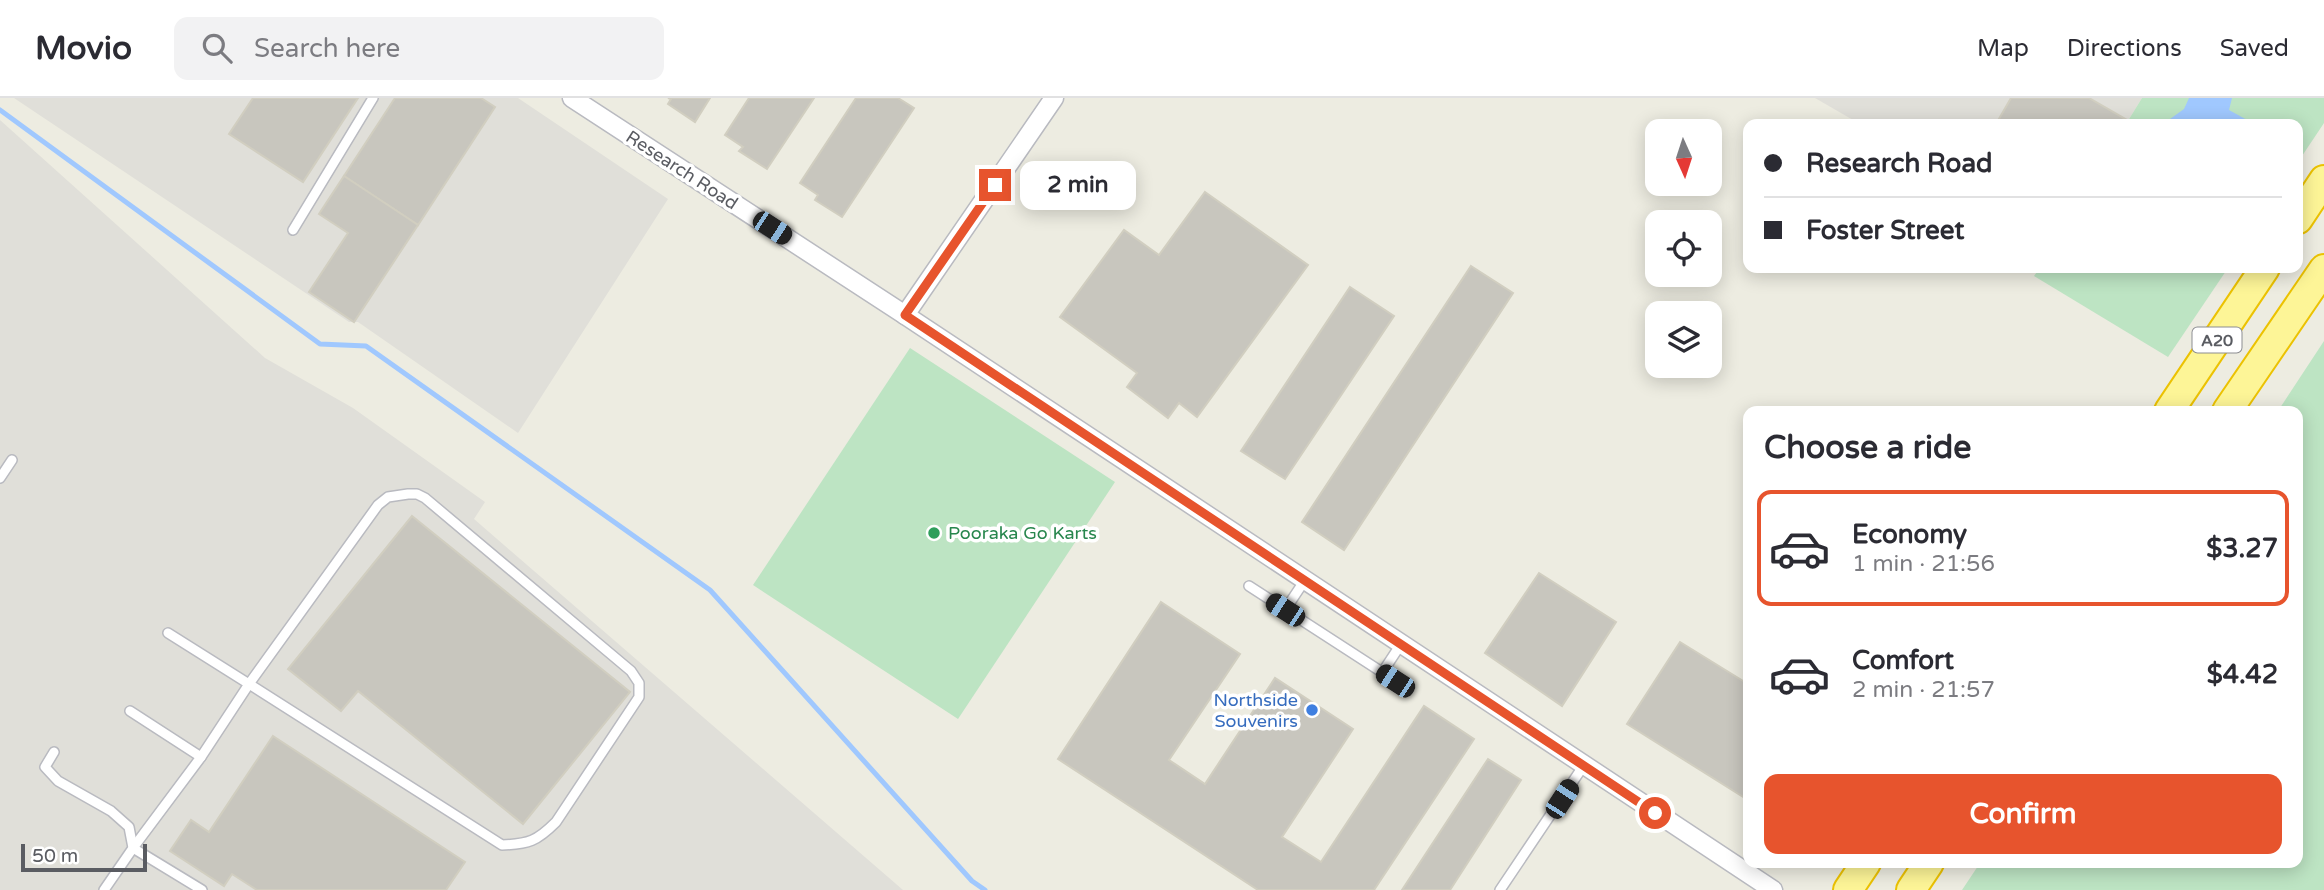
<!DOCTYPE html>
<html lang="en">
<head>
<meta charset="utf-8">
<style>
	:root { --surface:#fff; --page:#f2f2f3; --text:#2b2b33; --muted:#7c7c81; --line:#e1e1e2; --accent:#e7542d }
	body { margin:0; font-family:"Varela Round",sans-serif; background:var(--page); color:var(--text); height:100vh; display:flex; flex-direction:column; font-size:26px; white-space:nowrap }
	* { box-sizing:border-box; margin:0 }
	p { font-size:23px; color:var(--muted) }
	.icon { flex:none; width:38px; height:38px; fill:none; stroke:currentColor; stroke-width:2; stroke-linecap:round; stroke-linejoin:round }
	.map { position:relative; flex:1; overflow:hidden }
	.sheet { position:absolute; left:1743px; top:308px; width:560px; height:462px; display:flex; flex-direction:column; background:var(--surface); border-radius:14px; box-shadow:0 4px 18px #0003 }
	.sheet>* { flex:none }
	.guide { position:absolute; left:1743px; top:21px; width:560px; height:154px; border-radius:14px; box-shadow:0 4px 18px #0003; display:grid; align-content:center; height:154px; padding:0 21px; background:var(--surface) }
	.needle { width:46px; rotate:177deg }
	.controls { position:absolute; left:1645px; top:21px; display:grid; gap:14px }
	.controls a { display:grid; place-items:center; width:77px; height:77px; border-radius:14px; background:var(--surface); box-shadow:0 4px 18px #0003; font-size:35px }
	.scale { position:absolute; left:21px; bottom:18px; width:126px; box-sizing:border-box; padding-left:7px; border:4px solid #5a5c62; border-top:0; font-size:19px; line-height:24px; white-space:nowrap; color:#5a5c62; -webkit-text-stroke:5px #fff; paint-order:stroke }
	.end { position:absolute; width:32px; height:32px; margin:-16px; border:9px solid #e7542d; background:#fff; box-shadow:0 0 0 4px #fff }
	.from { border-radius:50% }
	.bubble { position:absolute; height:49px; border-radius:14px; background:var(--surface); box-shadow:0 4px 18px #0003; font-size:23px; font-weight:700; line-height:49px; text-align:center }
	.car { position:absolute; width:21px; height:42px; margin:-21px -10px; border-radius:9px; box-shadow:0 0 5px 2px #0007; background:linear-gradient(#222 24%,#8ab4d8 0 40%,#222 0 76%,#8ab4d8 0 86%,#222 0) }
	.guide b { display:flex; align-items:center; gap:24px; height:66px; font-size:26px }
	.guide b+b { border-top:2px solid var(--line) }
	.guide i { width:18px; height:18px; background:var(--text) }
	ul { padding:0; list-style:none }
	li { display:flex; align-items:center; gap:21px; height:116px; margin:0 14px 10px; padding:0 7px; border:4px solid transparent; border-radius:14px }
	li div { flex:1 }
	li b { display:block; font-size:26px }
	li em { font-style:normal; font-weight:700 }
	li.selected { border-color:var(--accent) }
	li>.icon { width:63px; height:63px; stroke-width:1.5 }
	h2 { padding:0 21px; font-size:32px; line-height:84px }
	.primary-button { display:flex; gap:14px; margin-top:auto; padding:14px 21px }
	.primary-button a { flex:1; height:80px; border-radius:14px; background:var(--accent); color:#fff; font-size:28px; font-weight:700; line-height:80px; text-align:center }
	header { display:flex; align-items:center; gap:42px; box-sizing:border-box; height:98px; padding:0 35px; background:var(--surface); border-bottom:2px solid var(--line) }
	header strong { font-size:33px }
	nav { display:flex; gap:38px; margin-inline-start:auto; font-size:24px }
	.search { width:490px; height:63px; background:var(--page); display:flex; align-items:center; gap:18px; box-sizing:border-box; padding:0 24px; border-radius:14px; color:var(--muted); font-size:26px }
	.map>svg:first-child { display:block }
	.industrial { fill:#e0dfd9 }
	.green { fill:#bde4c3 }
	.water { fill:#a0c8fe }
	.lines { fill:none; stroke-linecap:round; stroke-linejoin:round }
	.stream { stroke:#a0c8fe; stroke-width:5 }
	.building { fill:#c8c6be; stroke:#d1cec0; stroke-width:2 }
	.service-casing { stroke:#b9bac0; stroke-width:12 }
	.minor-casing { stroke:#b9bac0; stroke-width:21 }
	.trunk-casing { stroke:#ecc202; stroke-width:32 }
	.service { stroke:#fff; stroke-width:9 }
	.minor { stroke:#fff; stroke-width:18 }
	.trunk { stroke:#fdf597; stroke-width:28 }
	.route { stroke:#e7542d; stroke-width:9 }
	.leisure-dot { fill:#2e9e5b; stroke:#fff; stroke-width:2.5 }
	.shop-dot { fill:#3f7fe0; stroke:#fff; stroke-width:2.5 }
	.labels { text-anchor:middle; stroke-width:7; stroke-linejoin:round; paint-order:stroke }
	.shield { fill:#fff; stroke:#8c8d91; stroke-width:2 }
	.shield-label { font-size:16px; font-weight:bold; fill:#5a5c62 }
	.street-label { font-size:18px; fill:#5a5c62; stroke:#fff }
	.leisure-label { font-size:18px; fill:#27864d; stroke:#fff; text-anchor:start }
	.shop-label { font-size:18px; fill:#366cbe; stroke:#fff; text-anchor:end }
</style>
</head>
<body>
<header>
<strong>Movio</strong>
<div class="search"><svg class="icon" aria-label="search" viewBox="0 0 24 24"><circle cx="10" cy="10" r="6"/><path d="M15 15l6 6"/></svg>Search here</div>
<nav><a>Map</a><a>Directions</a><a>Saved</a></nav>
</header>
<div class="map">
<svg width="2324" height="792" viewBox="0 0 2324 792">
	<rect width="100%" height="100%" fill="#edece1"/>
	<g class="industrial">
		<polygon points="14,0 518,0 668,101 518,335 358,224 349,224"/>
		<polygon points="1815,0 2142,0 2126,26 1860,26"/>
		<polygon points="0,22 265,260 353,310 485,404 474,421 903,792 0,792"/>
	</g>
	<g class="green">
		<polygon points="2142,0 2324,0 2324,25 2298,64 2298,26 2126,26"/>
		<polygon points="2040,170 2228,170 2168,259 2034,178"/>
		<polygon points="2324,243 2324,792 1962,792 1980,765 2298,765 2298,313 2278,313"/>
		<polygon points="910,250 1115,384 958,621 753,487"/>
	</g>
	<polygon class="water" points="2189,0 2232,0 2229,12 2249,23 2248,26 2163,26 2184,11"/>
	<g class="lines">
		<polyline class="stream" points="0,12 320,246 366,248 710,492 972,783 985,792"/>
	</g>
	<g class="building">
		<polygon points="253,0 358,0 303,84 229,36"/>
		<polygon points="395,0 481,0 495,9 418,127 344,78"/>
		<polygon points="668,0 710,0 695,24 668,6 671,1"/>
		<polygon points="749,0 814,0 767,71 739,53 743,49 725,37"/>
		<polygon points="856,0 898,0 914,10 842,119 815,102 818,97 800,85"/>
		<polygon points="2011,0 2089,0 2127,22 2125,26 1996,26"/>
		<polygon points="344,78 418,127 354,224 309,194 348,135 319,116"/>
		<polygon points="1205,94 1308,167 1197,319 1179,305 1168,320 1127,289 1137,275 1060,219 1124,132 1159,157"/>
		<polygon points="1471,168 1513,195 1344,452 1302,424"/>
		<polygon points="1350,189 1394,218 1285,381 1241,353"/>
		<polygon points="412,418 630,594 523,726 358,593 341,613 288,571"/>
		<polygon points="1539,475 1616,524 1562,608 1485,555"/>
		<polygon points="1161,504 1240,556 1169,662 1205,686 1275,580 1353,631 1282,739 1321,764 1424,608 1474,641 1374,792 1258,792 1058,661"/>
		<polygon points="1680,544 1748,586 1748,702 1627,626"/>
		<polygon points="273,638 465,764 446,792 257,792 232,776 224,788 170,753 191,722 209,734"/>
		<polygon points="1488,661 1521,682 1450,792 1402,792"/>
	</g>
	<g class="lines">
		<g class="service-casing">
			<g id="service">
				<polyline points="293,132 373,0"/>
				<polyline points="0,380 12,362"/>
				<path d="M408,396H417L425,400L631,573L639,585V599L556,724C537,743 529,746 502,747L249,586L378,407L388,399Z"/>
				<polyline points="1249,488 1408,591"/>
				<polyline points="1285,512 1305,482"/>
				<polyline points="168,535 249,586 201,659"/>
				<polyline points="1382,575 1401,546"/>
				<polyline points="130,613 201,659 133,750 202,792"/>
				<polyline points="54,654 45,669 58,683 111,713 129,729 133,750 104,792"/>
				<polyline points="1500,792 1584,667"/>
			</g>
		</g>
		<g class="minor-casing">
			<g id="minor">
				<polyline points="572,0 905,217 1773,792"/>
				<polyline points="905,217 1054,0"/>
			</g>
		</g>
		<g class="trunk-casing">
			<g id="trunk">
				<polyline points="2298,121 2324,82"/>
				<polyline points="2169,313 2265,170"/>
				<polyline points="2227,313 2324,171"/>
				<polyline points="1848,792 1866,765"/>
				<polyline points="1911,792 1929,765"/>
			</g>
		</g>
		<use href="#service" class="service"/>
		<use href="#minor" class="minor"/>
		<use href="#trunk" class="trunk"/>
	</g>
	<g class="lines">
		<polyline class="route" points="995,87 905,217 1655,715"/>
	</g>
	<circle class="leisure-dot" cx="934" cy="435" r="7"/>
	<circle class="shop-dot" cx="1312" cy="612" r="7"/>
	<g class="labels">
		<rect class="shield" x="2192.5" y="229.5" width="49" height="25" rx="5"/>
		<g class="shield-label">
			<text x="2217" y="248">A20</text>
		</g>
		<g class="street-label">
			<text transform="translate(682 72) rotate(33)" y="6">Research Road</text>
		</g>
		<g class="leisure-label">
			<text x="948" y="441">Pooraka Go Karts</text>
		</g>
		<g class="shop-label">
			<text x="1298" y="608">Northside<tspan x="1298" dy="21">Souvenirs</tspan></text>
		</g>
	</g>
</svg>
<div class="controls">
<a><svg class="needle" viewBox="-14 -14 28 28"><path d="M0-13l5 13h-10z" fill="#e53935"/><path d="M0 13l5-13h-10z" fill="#7c7c81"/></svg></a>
<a><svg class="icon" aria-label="locate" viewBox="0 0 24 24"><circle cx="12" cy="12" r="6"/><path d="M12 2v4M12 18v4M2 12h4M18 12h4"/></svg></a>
<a><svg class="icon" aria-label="layers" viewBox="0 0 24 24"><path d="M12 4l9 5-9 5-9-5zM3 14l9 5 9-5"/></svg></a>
</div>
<div class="scale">50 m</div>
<i class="end from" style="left:1655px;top:715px"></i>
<i class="end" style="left:995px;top:87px"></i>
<div class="bubble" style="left:1020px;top:63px;width:116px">2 min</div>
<i class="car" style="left:772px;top:130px;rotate:123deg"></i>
<i class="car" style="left:1285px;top:512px;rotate:303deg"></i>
<i class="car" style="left:1395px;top:583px;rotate:303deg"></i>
<i class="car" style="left:1562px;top:701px;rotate:33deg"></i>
<div class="guide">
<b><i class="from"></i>Research Road</b>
<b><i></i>Foster Street</b>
</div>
<section class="sheet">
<h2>Choose a ride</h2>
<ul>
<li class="selected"><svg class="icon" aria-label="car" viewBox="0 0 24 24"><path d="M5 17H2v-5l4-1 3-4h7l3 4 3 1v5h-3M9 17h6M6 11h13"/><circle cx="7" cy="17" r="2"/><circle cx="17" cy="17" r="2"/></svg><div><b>Economy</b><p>1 min · 21:56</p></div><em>$3.27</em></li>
<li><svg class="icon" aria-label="car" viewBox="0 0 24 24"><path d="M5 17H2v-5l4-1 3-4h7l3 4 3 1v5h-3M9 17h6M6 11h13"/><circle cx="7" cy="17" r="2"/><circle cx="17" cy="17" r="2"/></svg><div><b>Comfort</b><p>2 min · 21:57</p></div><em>$4.42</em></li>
</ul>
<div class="primary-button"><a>Confirm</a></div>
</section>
</div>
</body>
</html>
